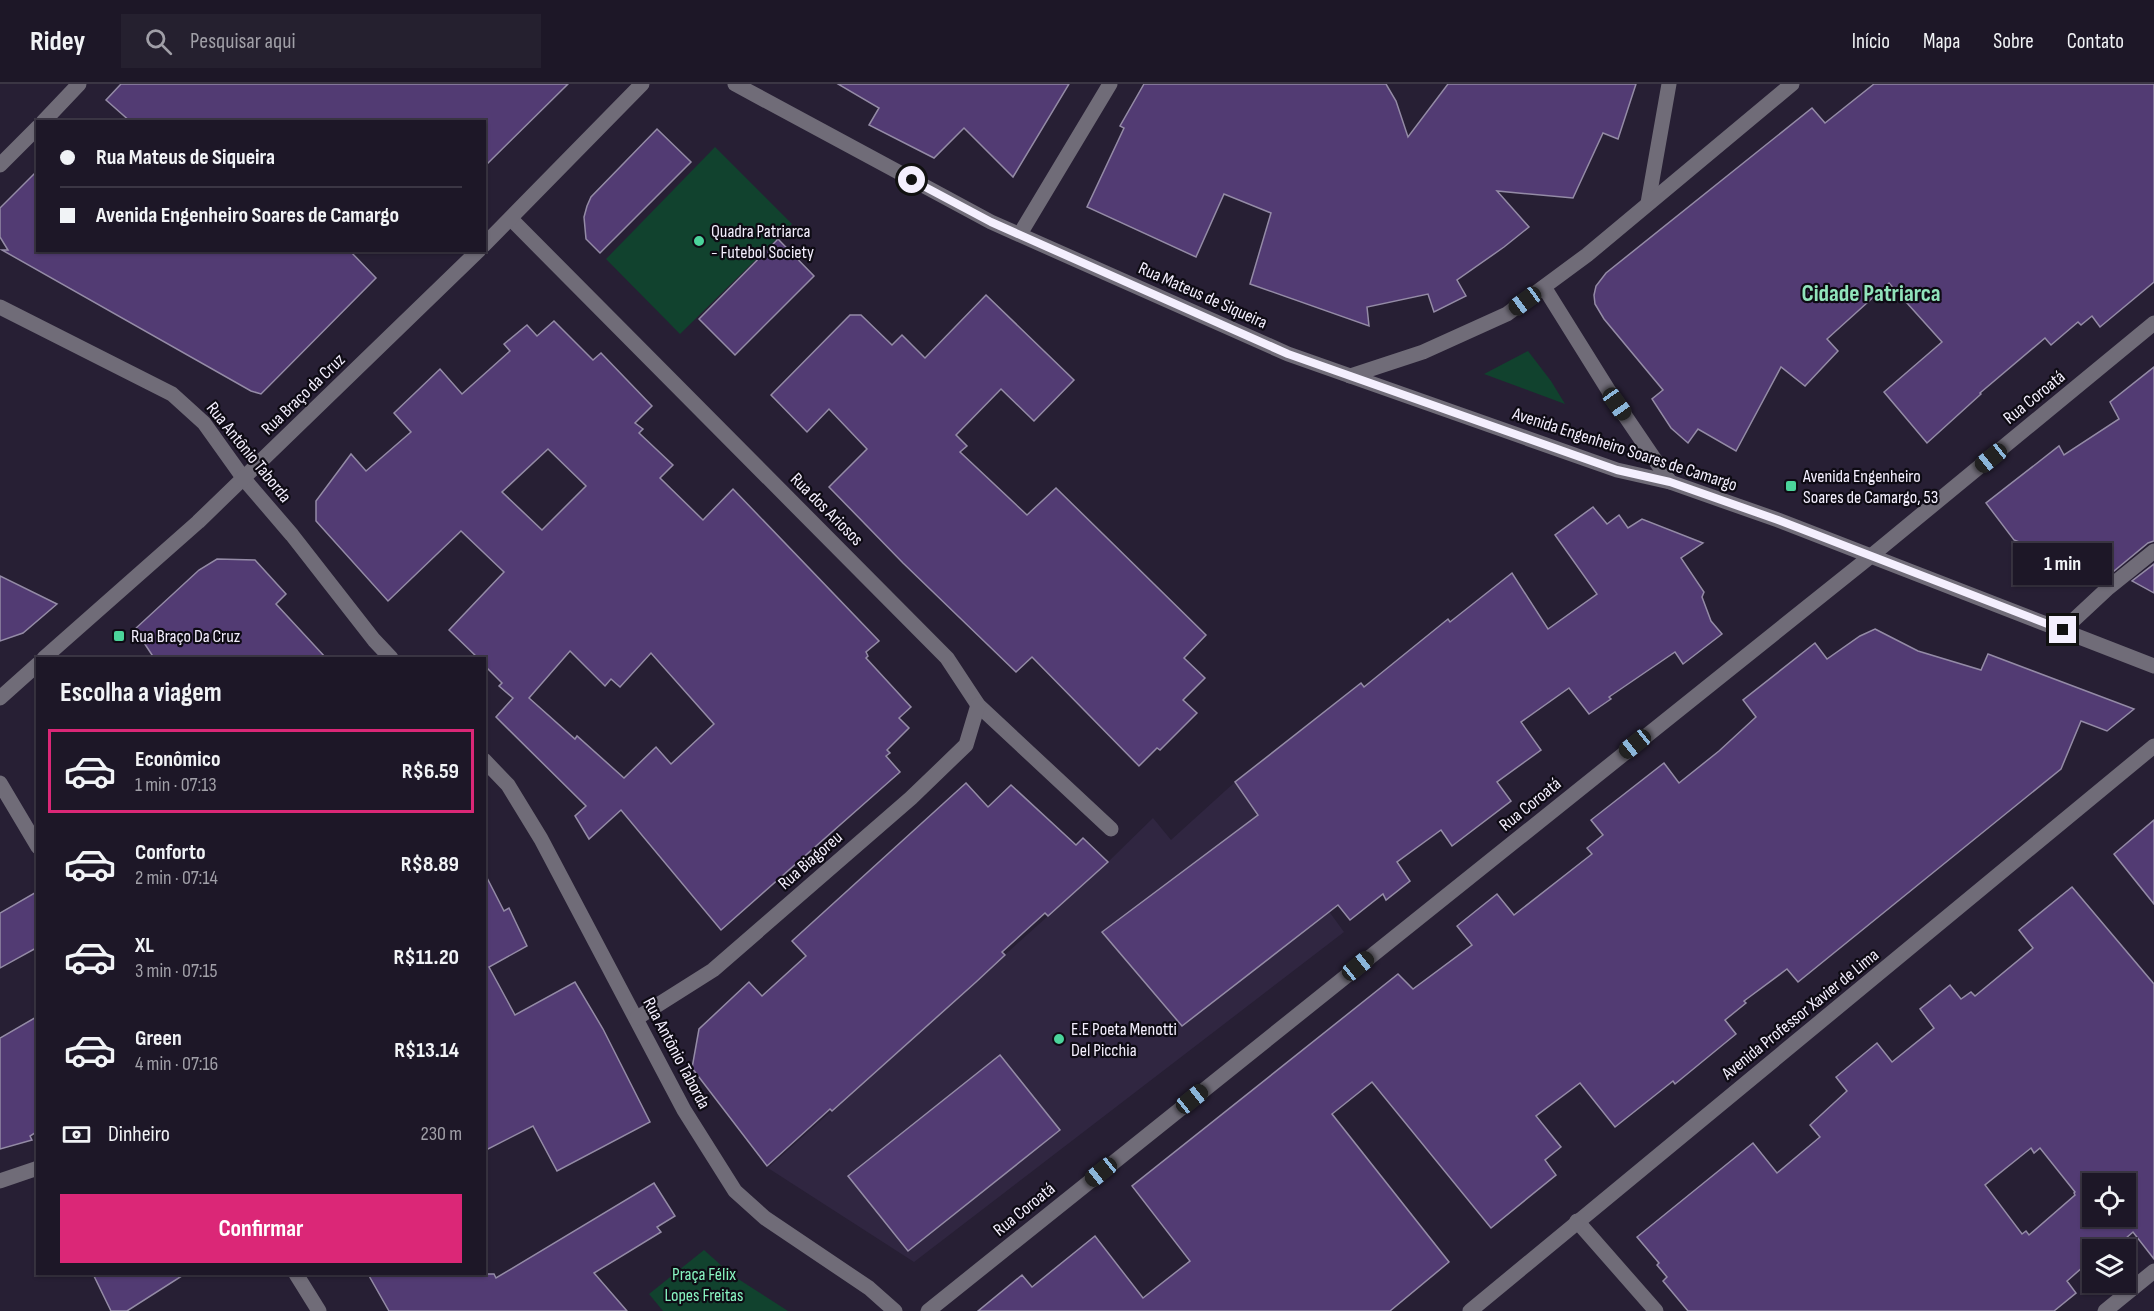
<!DOCTYPE html>
<html lang="pt">
<head>
<meta charset="utf-8">
<style>
	:root { --surface:#1d1727; --page:#25202f; --text:#f1f3f6; --muted:#a09fa7; --line:#3b3644; --accent:#db2777 }
	body { margin:0; font-family:"Sofia Sans Condensed",sans-serif; background:var(--page); color:var(--text); height:100vh; display:flex; flex-direction:column; font-size:22px; white-space:nowrap }
	* { box-sizing:border-box; margin:0 }
	p { font-size:20px; color:var(--muted) }
	.icon { flex:none; width:33px; height:33px; fill:none; stroke:currentColor; stroke-width:2; stroke-linecap:round; stroke-linejoin:round }
	.map { position:relative; flex:1; overflow:hidden }
	.sheet { position:absolute; left:36px; top:573px; width:450px; height:618px; display:flex; flex-direction:column; background:var(--surface); border-radius:0px; box-shadow:0 2px 4px #0004,0 0 0 2px var(--line) }
	.sheet>* { flex:none }
	.banner { position:absolute; left:36px; top:36px; width:450px; height:132px; border-radius:0px; box-shadow:0 2px 4px #0004,0 0 0 2px var(--line); display:grid; align-content:center; height:132px; padding:0 24px; background:var(--surface) }
	.tools { position:absolute; left:2082px; top:1089px; display:grid; gap:12px }
	.tools a { display:grid; place-items:center; width:54px; height:54px; border-radius:0px; background:var(--surface); box-shadow:0 2px 4px #0004,0 0 0 2px var(--line); font-size:30px }
	.end { position:absolute; width:27px; height:27px; margin:-14px; border:8px solid #f4effe; background:#111; box-shadow:0 0 0 3px #111 }
	.from { border-radius:50% }
	.bubble { position:absolute; height:42px; border-radius:0px; background:var(--surface); box-shadow:0 2px 4px #0004,0 0 0 2px var(--line); font-size:20px; font-weight:700; line-height:42px; text-align:center }
	.car { position:absolute; width:18px; height:36px; margin:-18px -9px; border-radius:8px; box-shadow:0 0 4px 2px #0007; background:linear-gradient(#222 24%,#8ab4d8 0 40%,#222 0 76%,#8ab4d8 0 86%,#222 0) }
	.banner b { display:flex; align-items:center; gap:21px; height:57px; font-size:22px }
	.banner b+b { border-top:2px solid var(--line) }
	.banner i { width:15px; height:15px; background:var(--text) }
	ul { padding:0; list-style:none }
	li { display:flex; align-items:center; gap:18px; height:84px; margin:0 12px 9px; padding:0 12px; border:3px solid transparent; border-radius:0px }
	li div { flex:1 }
	li b { display:block; font-size:22px }
	li em { font-style:normal; font-weight:700 }
	li.current { border-color:var(--accent) }
	li>.icon { width:54px; height:54px; stroke-width:1.5 }
	h2 { padding:0 24px; font-size:27px; line-height:72px }
	.pay { display:flex; align-items:center; gap:15px; height:66px; padding:0 24px; font-size:22px }
	.pay p { margin-inline-start:auto }
	.cta { display:flex; gap:12px; margin-top:auto; padding:12px 24px }
	.cta a { flex:1; height:69px; border-radius:0px; background:var(--accent); color:#fff; font-size:24px; font-weight:700; line-height:69px; text-align:center }
	header { display:flex; align-items:center; gap:36px; box-sizing:border-box; height:84px; padding:0 30px; background:var(--surface); border-bottom:2px solid var(--line) }
	header strong { font-size:28px }
	nav { display:flex; gap:33px; margin-inline-start:auto; font-size:21px }
	.search { width:420px; height:54px; background:var(--page); display:flex; align-items:center; gap:15px; box-sizing:border-box; padding:0 21px; border-radius:0px; color:var(--muted); font-size:22px }
	.map>svg:first-child { display:block }
	.built { fill:#302641 }
	.green { fill:#11422e }
	.building { fill:#523b73; stroke:#948ba6; stroke-width:1.5; fill-rule:evenodd }
	.lines { fill:none; stroke-linecap:round; stroke-linejoin:round }
	.minor { stroke:#706c78; stroke-width:15 }
	.route { stroke:#f4effe; stroke-width:8 }
	.poi-dot { fill:#4bd49b; stroke:#0e0b14; stroke-width:2 }
	.labels { text-anchor:middle; stroke-width:4.5; stroke-linejoin:round; paint-order:stroke }
	.poi-label { font-size:18px; fill:#f4effe; stroke:#0e0b14; text-anchor:start }
	.street-label { font-size:18px; fill:#f4effe; stroke:#0e0b14 }
	.park-label { font-size:18px; fill:#87f3c0; stroke:#0e0b14 }
	.district-label { font-size:24px; font-weight:bold; fill:#91e4bb; stroke:#0e0b14 }
</style>
</head>
<body>
<header>
<strong>Ridey</strong>
<div class="search"><svg class="icon" aria-label="search" viewBox="0 0 24 24"><circle cx="10" cy="10" r="6"/><path d="M15 15l6 6"/></svg>Pesquisar aqui</div>
<nav><a>Início</a><a>Mapa</a><a>Sobre</a><a>Contato</a></nav>
</header>
<div class="map">
<svg width="2154" height="1227" viewBox="0 0 2154 1227">
	<rect width="100%" height="100%" fill="#271f34"/>
	<polygon class="built" points="1235,698 1344,848 914,1178 768,1084 1108,778 1153,734 1171,756"/>
	<g class="green">
		<polygon points="715,63 792,140 680,250 606,175"/>
		<polygon points="1528,267 1551,297 1565,320 1484,290"/>
		<polygon points="704,1166 732,1191 788,1227 663,1227 649,1210"/>
	</g>
	<g class="building">
		<polygon points="121,0 568,0 484,83 484,38 131,38 106,16"/>
		<polygon points="838,0 1069,0 1013,93 964,44 934,74 869,41 879,24"/>
		<polygon points="1144,0 1386,0 1396,17 1408,53 1448,0 1636,0 1618,55 1603,49 1573,114 1497,107 1529,143 1504,163 1457,196 1466,212 1434,228 1428,210 1367,223 1369,242 1250,200 1271,129 1224,110 1196,173 1087,123 1124,44 1120,42"/>
		<polygon points="1874,0 2154,0 2154,198 2100,243 2092,232 2081,241 2078,238 2051,261 2045,254 1980,309 1981,310 1927,359 1884,308 1942,258 1889,199 1827,255 1838,267 1805,302 1781,283 1736,367 1698,345 1688,359 1671,344 1652,315 1663,306 1604,235 1595,220 1594,211 1596,202 1606,189 1812,24 1825,39"/>
		<polygon points="657,45 691,78 600,169 586,155 584,133 587,122 591,113"/>
		<polygon points="38,86 38,166 349,166 376,194 261,310 251,307 2,166 8,166 0,153 0,124"/>
		<polygon points="778,155 814,192 735,271 699,235"/>
		<polygon points="986,211 1074,296 1034,337 1001,305 956,351 967,362 960,368 1027,431 1056,404 1206,551 1184,574 1205,594 1183,616 1197,629 1160,666 1157,664 1139,682 1032,573 1016,588 903,479 829,403 867,365 829,325 807,348 771,311 850,231 861,231 892,261 902,251 925,274"/>
		<path d="M554,237L593,276L601,269L652,322L635,339L643,345L639,349L673,381L660,394L703,436L733,405L879,557L866,568L868,572L866,574L911,623L899,634L909,644L887,666L890,669L886,672L900,688L721,846L621,726L589,755L575,732L586,722L496,633L513,614L499,602L502,599L484,581V574H478L449,546L504,488L461,447L388,517L316,437V417L351,370L366,387L411,348L394,329L440,285L462,310L510,267L504,260L527,241L537,252ZM548,365L586,402L542,446L502,408ZM570,567L605,602L611,595L620,603L651,569L714,640L671,680L656,663L624,694L577,652L575,655L529,614Z"/>
		<polygon points="2154,283 2154,457 2148,459 2114,487 2101,479 2087,484 2014,456 1986,419 2059,362 2064,371 2119,335 2110,318"/>
		<polygon points="1593,423 1607,440 1619,431 1628,444 1642,435 1703,459 1681,474 1704,508 1702,513 1711,537 1722,550 1683,580 1675,568 1609,613 1611,615 1589,630 1569,604 1521,638 1541,666 1497,698 1511,717 1452,762 1441,746 1397,778 1410,797 1386,816 1383,810 1350,836 1338,821 1182,942 1102,848 1258,731 1235,698 1361,599 1364,603 1448,535 1450,538 1512,489 1548,545 1597,510 1555,451"/>
		<polygon points="217,475 255,476 286,510 276,520 326,574 154,574 135,545 199,486"/>
		<polygon points="2154,480 2154,509 2132,497"/>
		<polygon points="0,492 57,520 23,549 0,557"/>
		<polygon points="1875,545 1918,567 1981,586 1988,570 2134,625 2107,647 2081,637 2061,685 1798,898 1787,885 1744,917 1746,919 1725,936 1736,950 1675,1000 1673,997 1615,1043 1580,999 1536,1032 1561,1063 1545,1076 1556,1091 1491,1144 1372,998 1332,1030 1449,1178 1390,1227 978,1227 1022,1191 1032,1203 1095,1152 1143,1214 1190,1177 1132,1102 1398,890 1413,905 1472,861 1457,842 1497,810 1514,831 1592,770 1587,764 1603,751 1591,736 1664,679 1679,699 1719,667 1756,633 1743,616 1815,559 1827,575 1860,552"/>
		<polygon points="966,699 988,723 1011,701 1076,761 1083,754 1108,778 1048,832 1045,829 1002,868 1005,871 976,898 832,1027 830,1025 767,1082 692,984 699,945 749,898 762,912 806,872 792,857"/>
		<polygon points="2154,736 2154,820 2114,770"/>
		<polygon points="484,788 504,827 509,824 527,862 489,883 515,931 575,898 603,945 650,1038 557,1087 533,1042 484,1067"/>
		<path d="M2072,803L2154,900V1175L2133,1148L2118,1161L2113,1156L2103,1166H2092V1175L2067,1197L2076,1209L2054,1227H1688L1663,1197L1667,1193L1657,1181L1659,1179L1637,1153L1753,1059L1777,1089L1820,1053L1810,1041L1847,1007L1836,993L1877,959L1892,978L1934,944L1920,925L1950,901L1961,915L1971,908L1975,912L2033,864L2019,846ZM2031,1064L2034,1069L2040,1064L2075,1108L2074,1109L2075,1111L2029,1151L2026,1147L2022,1150L1985,1101ZM2092,1100H2126V1132H2092Z"/>
		<polygon points="38,807 38,863 0,884 0,829"/>
		<polygon points="38,932 38,1047 30,1052 32,1056 0,1065 0,954"/>
		<polygon points="1000,971 1060,1046 908,1167 848,1092"/>
		<polygon points="654,1099 675,1132 657,1143 661,1148 594,1189 627,1227 389,1227 368,1190 494,1190 496,1194"/>
		<polygon points="93,1190 185,1190 127,1227 111,1227"/>
	</g>
	<g class="lines">
		<g class="minor">
			<polyline points="735,0 991,138 1288,270 1617,386 1670,398 1778,436 2154,582"/>
			<polyline points="43,38 79,0"/>
			<polyline points="0,81 38,43"/>
			<polyline points="1648,119 1669,0"/>
			<polyline points="511,135 947,574 978,621 1111,745"/>
			<polyline points="1020,150 1110,0"/>
			<polyline points="484,161 642,0"/>
			<polyline points="1544,203 1617,320 1670,398"/>
			<polyline points="0,223 172,310 204,339 244,395 292,451 374,556 391,574"/>
			<polyline points="1350,292 1423,268 1507,230 1587,171 1792,0"/>
			<polyline points="2063,546 2107,505 2154,467"/>
			<polyline points="44,574 198,438 479,166"/>
			<polyline points="0,614 38,580"/>
			<polyline points="484,676 508,701 541,755 684,1026 735,1107 765,1134 869,1204 895,1227"/>
			<polyline points="0,699 38,763"/>
			<polyline points="637,934 713,886 911,714 966,661 978,621"/>
			<polyline points="0,1097 38,1084"/>
			<polyline points="1577,1137 1656,1227"/>
			<polyline points="296,1190 319,1227"/>
			<polyline points="928,1227 1871,472 2154,239"/>
			<polyline points="1470,1227 2154,662"/>
			<polyline points="2105,1227 2154,1187"/>
		</g>
	</g>
	<g class="lines">
		<polyline class="route" points="912,96 991,138 1288,270 1617,386 1670,398 1778,436 2063,546"/>
	</g>
	<g class="poi-dot">
		<circle cx="699" cy="157" r="6"/>
		<rect x="1785" y="396" width="12" height="12" rx="3"/>
		<rect x="113" y="546" width="12" height="12" rx="3"/>
		<circle cx="1059" cy="955" r="6"/>
	</g>
	<g class="labels">
		<g class="poi-label">
			<text x="711" y="153">Quadra Patriarca<tspan x="711" dy="21">- Futebol Society</tspan></text>
			<text x="1803" y="398">Avenida Engenheiro<tspan x="1803" dy="21">Soares de Camargo, 53</tspan></text>
			<text x="131" y="558">Rua Braço Da Cruz</text>
			<text x="1071" y="951">E.E Poeta Menotti<tspan x="1071" dy="21">Del Picchia</tspan></text>
		</g>
		<g class="street-label">
			<text transform="translate(1203 211) rotate(24)" y="6">Rua Mateus de Siqueira</text>
			<text transform="translate(303 310) rotate(-44)" y="6">Rua Braço da Cruz</text>
			<text transform="translate(2034 313) rotate(-39)" y="6">Rua Coroatá</text>
			<text transform="translate(1625 365) rotate(18)" y="6">Avenida Engenheiro Soares de Camargo</text>
			<text transform="translate(249 368) rotate(51)" y="6">Rua Antônio Taborda</text>
			<text transform="translate(827 425) rotate(45)" y="6">Rua dos Ariosos</text>
			<text transform="translate(1530 720) rotate(-39)" y="6">Rua Coroatá</text>
			<text transform="translate(810 776) rotate(-41)" y="6">Rua Biagoreu</text>
			<text transform="translate(1800 930) rotate(-39)" y="6">Avenida Professor Xavier de Lima</text>
			<text transform="translate(677 969) rotate(62)" y="6">Rua Antônio Taborda</text>
			<text transform="translate(1024 1125) rotate(-39)" y="6">Rua Coroatá</text>
		</g>
		<g class="park-label">
			<text x="704" y="1196">Praça Félix<tspan x="704" dy="21">Lopes Freitas</tspan></text>
		</g>
		<g class="district-label">
			<text x="1871" y="217">Cidade Patriarca</text>
		</g>
	</g>
</svg>
<div class="tools">
<a><svg class="icon" aria-label="locate" viewBox="0 0 24 24"><circle cx="12" cy="12" r="6"/><path d="M12 2v4M12 18v4M2 12h4M18 12h4"/></svg></a>
<a><svg class="icon" aria-label="layers" viewBox="0 0 24 24"><path d="M12 4l9 5-9 5-9-5zM3 14l9 5 9-5"/></svg></a>
</div>
<i class="end from" style="left:912px;top:96px"></i>
<i class="end" style="left:2063px;top:546px"></i>
<div class="bubble" style="left:2013px;top:459px;width:99px">1 min</div>
<i class="car" style="left:1525px;top:217px;rotate:234deg"></i>
<i class="car" style="left:1617px;top:320px;rotate:145deg"></i>
<i class="car" style="left:1991px;top:374px;rotate:231deg"></i>
<i class="car" style="left:1635px;top:660px;rotate:231deg"></i>
<i class="car" style="left:1358px;top:882px;rotate:51deg"></i>
<i class="car" style="left:1192px;top:1015px;rotate:51deg"></i>
<i class="car" style="left:1101px;top:1088px;rotate:231deg"></i>
<div class="banner">
<b><i class="from"></i>Rua Mateus de Siqueira</b>
<b><i></i>Avenida Engenheiro Soares de Camargo</b>
</div>
<section class="sheet">
<h2>Escolha a viagem</h2>
<ul>
<li class="current"><svg class="icon" aria-label="car" viewBox="0 0 24 24"><path d="M5 17H2v-5l4-1 3-4h7l3 4 3 1v5h-3M9 17h6M6 11h13"/><circle cx="7" cy="17" r="2"/><circle cx="17" cy="17" r="2"/></svg><div><b>Econômico</b><p>1 min · 07:13</p></div><em>R$6.59</em></li>
<li><svg class="icon" aria-label="car" viewBox="0 0 24 24"><path d="M5 17H2v-5l4-1 3-4h7l3 4 3 1v5h-3M9 17h6M6 11h13"/><circle cx="7" cy="17" r="2"/><circle cx="17" cy="17" r="2"/></svg><div><b>Conforto</b><p>2 min · 07:14</p></div><em>R$8.89</em></li>
<li><svg class="icon" aria-label="car" viewBox="0 0 24 24"><path d="M5 17H2v-5l4-1 3-4h7l3 4 3 1v5h-3M9 17h6M6 11h13"/><circle cx="7" cy="17" r="2"/><circle cx="17" cy="17" r="2"/></svg><div><b>XL</b><p>3 min · 07:15</p></div><em>R$11.20</em></li>
<li><svg class="icon" aria-label="car" viewBox="0 0 24 24"><path d="M5 17H2v-5l4-1 3-4h7l3 4 3 1v5h-3M9 17h6M6 11h13"/><circle cx="7" cy="17" r="2"/><circle cx="17" cy="17" r="2"/></svg><div><b>Green</b><p>4 min · 07:16</p></div><em>R$13.14</em></li>
</ul>
<div class="pay"><svg class="icon" aria-label="cash" viewBox="0 0 24 24"><path d="M3 7h18v10H3z"/><circle cx="12" cy="12" r="2"/></svg>Dinheiro<p>230 m</p></div>
<div class="cta"><a>Confirmar</a></div>
</section>
</div>
</body>
</html>
